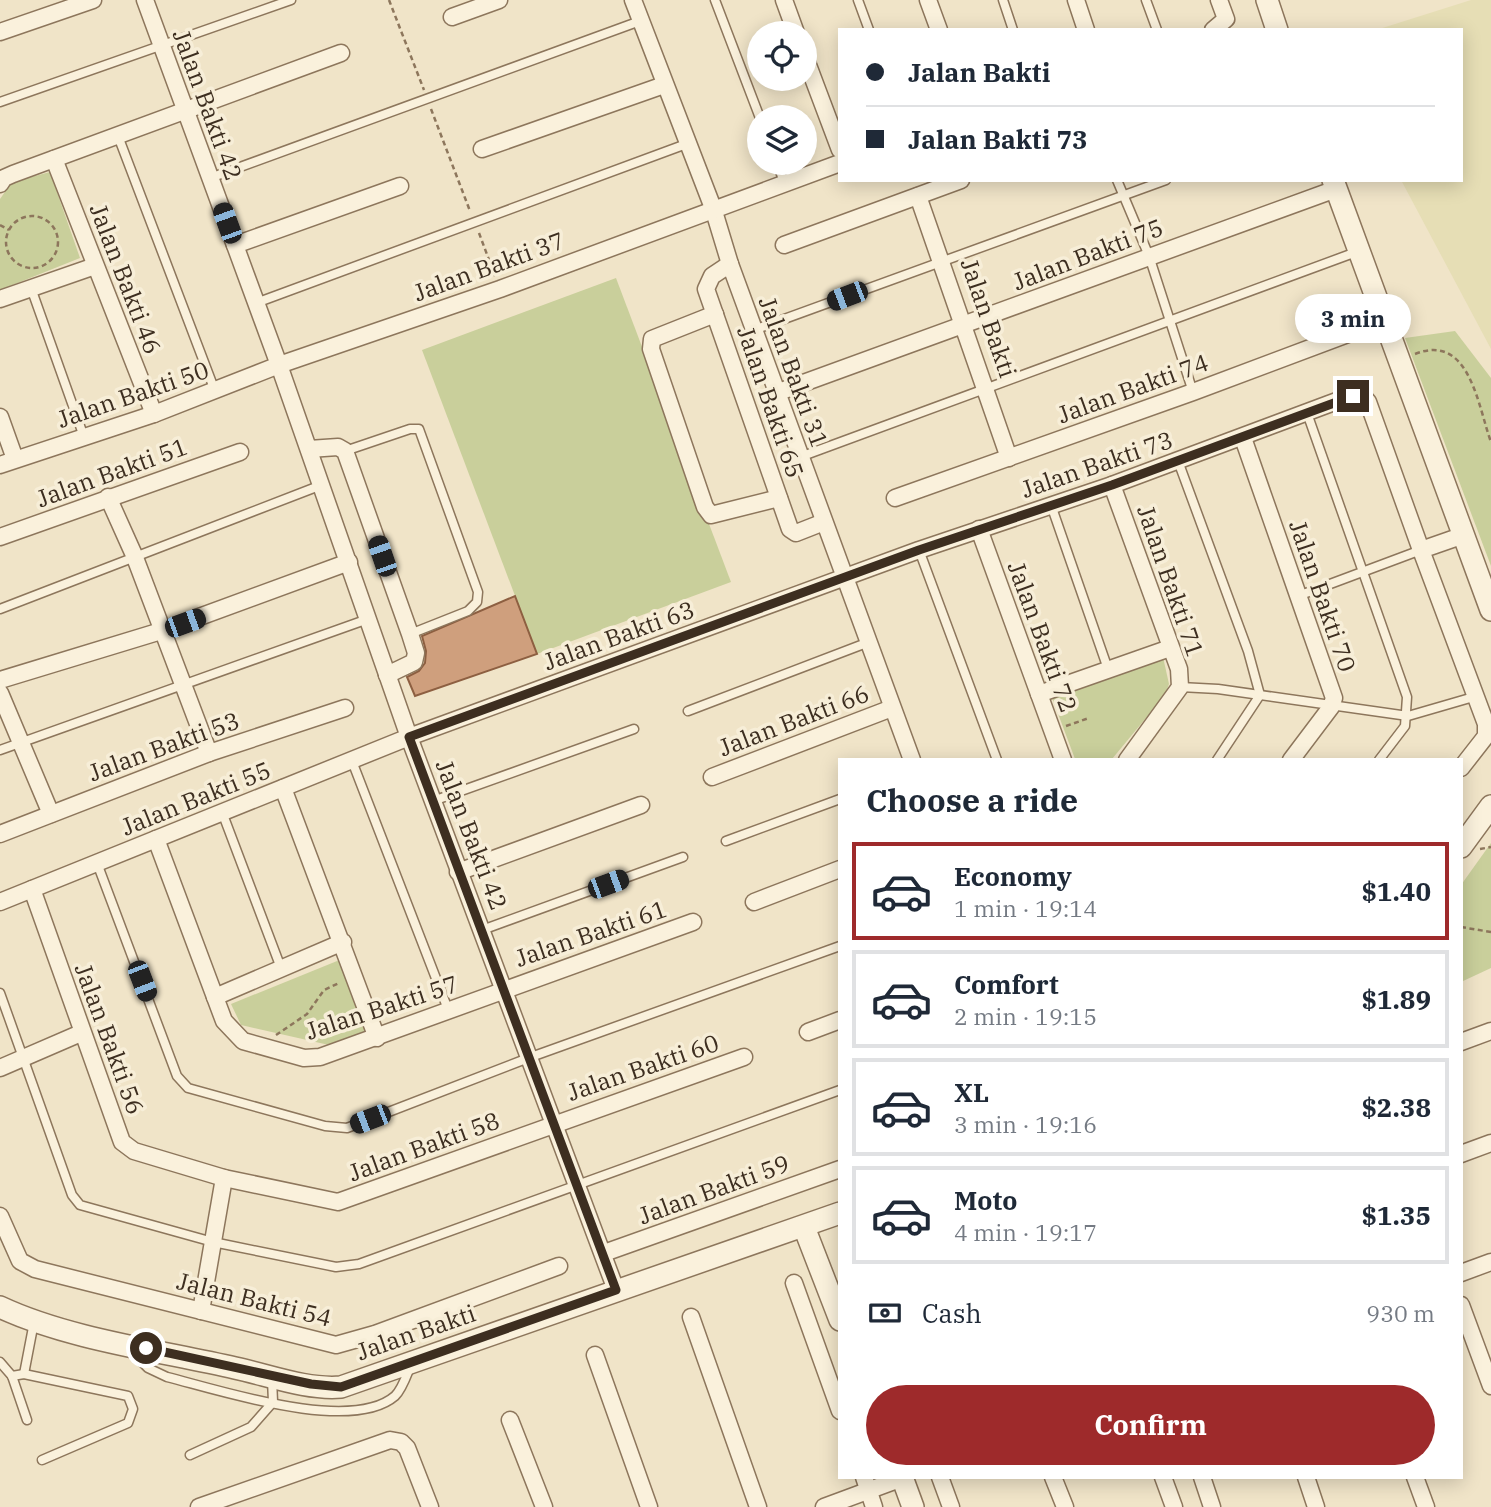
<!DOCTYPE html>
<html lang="en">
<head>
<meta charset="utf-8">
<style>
	:root { --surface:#fff; --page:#f2f2f3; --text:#1f2937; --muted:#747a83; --line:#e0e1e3; --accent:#9e2a2b }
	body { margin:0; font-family:"IBM Plex Serif",serif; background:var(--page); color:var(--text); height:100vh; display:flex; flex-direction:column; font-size:26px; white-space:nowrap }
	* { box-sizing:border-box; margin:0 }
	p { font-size:23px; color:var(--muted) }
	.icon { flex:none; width:38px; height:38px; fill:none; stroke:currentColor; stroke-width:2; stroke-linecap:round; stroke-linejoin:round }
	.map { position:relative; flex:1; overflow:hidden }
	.drawer { position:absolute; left:838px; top:758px; width:625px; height:721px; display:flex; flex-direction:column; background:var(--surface); border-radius:0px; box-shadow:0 4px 18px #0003 }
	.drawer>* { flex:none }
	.top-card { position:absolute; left:838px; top:28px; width:625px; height:154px; border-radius:0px; box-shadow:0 4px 18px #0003; display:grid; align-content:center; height:154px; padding:0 28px; background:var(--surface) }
	.buttons { position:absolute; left:747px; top:21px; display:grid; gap:14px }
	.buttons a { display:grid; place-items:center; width:70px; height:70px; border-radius:50%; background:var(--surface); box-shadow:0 4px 18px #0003; font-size:35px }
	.end { position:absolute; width:32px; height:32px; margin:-16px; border:9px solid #3d2e20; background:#fff; box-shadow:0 0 0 4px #fff }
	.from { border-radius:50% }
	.bubble { position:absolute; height:49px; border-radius:24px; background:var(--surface); box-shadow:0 4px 18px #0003; font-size:23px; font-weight:800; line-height:49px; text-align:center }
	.car { position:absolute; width:21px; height:42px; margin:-21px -10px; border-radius:9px; box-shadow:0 0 5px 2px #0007; background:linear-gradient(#222 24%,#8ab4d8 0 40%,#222 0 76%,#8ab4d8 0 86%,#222 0) }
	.top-card b { display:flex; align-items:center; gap:24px; height:66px; font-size:26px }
	.top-card b+b { border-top:2px solid var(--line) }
	.top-card i { width:18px; height:18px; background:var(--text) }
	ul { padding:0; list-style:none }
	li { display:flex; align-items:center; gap:21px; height:98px; margin:0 14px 10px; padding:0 14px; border:4px solid var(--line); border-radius:0px }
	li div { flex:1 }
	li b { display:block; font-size:26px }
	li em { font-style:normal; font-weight:800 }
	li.selected { border-color:var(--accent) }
	li>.icon { width:63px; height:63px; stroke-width:1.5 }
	h2 { padding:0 28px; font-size:32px; line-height:84px }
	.pay { display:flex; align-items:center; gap:18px; height:77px; padding:0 28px; font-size:26px }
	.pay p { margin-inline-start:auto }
	.button { display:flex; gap:14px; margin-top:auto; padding:14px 28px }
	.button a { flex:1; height:80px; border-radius:42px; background:var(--accent); color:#fff; font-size:28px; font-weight:800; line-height:80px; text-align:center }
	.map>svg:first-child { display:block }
	.farmland { fill:#e6deb5 }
	.green { fill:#c9cf9b }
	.building { fill:#cf9f7d; stroke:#8d5f41; stroke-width:2 }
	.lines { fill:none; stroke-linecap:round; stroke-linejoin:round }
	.service-casing { stroke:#8d765c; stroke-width:11 }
	.minor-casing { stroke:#8d765c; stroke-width:19 }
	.tertiary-casing { stroke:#8d765c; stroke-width:24 }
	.path { stroke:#8d765c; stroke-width:2.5; stroke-dasharray:5 3.5; stroke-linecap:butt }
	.service { stroke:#faf1dc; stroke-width:8 }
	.minor { stroke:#faf1dc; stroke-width:16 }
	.tertiary { stroke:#faf1dc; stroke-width:21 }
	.route { stroke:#3d2e20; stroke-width:9 }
	.labels { text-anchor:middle; stroke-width:7; stroke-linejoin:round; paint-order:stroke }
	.street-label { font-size:24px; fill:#3d2e20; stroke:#f7eed8 }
</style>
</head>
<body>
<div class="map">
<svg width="1491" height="1507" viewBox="0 0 1491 1507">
	<rect width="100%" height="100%" fill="#f0e4c8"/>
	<polygon class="farmland" points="1471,0 1491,0 1491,349 1401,180 1461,180 1461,30 1376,30"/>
	<g class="green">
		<polygon points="50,172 80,258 0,290 0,199 12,182"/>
		<polygon points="616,278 731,582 537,654 422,350"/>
		<polygon points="1455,331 1491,378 1491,566 1405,338"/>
		<polygon points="1163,657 1169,684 1165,695 1112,759 1075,759 1051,695"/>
		<polygon points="1491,843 1491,968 1461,982 1461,885"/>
		<polygon points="342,959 369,1033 329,1045 241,1025 231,1004"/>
	</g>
	<polygon class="building" points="515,596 537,654 415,696 407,677 419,671 425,663 426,651 422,636"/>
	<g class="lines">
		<g class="service-casing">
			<g id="service">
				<polyline points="715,0 760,118"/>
				<polyline points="858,0 869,30"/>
				<polyline points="1003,0 1013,30"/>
				<polyline points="1146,0 1157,30"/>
				<polyline points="0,102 291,0"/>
				<polyline points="118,136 215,391"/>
				<polyline points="777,163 785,185"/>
				<polyline points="210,178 640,21"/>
				<polyline points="1117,180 1149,256 1193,392"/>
				<polyline points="31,288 84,437"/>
				<polyline points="256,303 689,143"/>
				<polyline points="754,330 1166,180"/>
				<polyline points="1307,413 1407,697 1405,726 1379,760"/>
				<polyline points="345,451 410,429 419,429 478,592 477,602 468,611 410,634"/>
				<polyline points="800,457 1359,251"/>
				<polyline points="1178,461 1248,651 1260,695 1217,760"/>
				<polyline points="1051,505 1108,669"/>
				<polyline points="919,550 997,760"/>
				<polyline points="1298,596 1421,550"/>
				<polyline points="0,609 319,486"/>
				<polyline points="1180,687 1218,689 1408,716 1477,696"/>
				<polyline points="688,711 869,642"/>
				<polyline points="0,750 368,619"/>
				<polyline points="352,761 449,1012"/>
				<polyline points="433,801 634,729"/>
				<polyline points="222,812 281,968"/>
				<polyline points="726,841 840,799"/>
				<polyline points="97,863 177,1076 188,1088 325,1126 347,1128 531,1057 840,946"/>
				<polyline points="482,930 683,857"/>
				<polyline points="0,993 72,1195 80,1205 213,1242 336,1267 359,1264 840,1090"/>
				<path d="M131,1351L148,1368L167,1377C219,1390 351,1434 395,1396C402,1389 406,1377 410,1367"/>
				<polyline points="0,1362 12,1376 27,1420"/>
				<polyline points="24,1374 34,1322"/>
				<polyline points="12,1376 24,1374 128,1396 133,1409 128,1423 42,1460"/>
				<polyline points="190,1455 251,1427 273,1402 272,1379"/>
			</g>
		</g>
		<g class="minor-casing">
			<g id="minor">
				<polyline points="145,0 279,365 409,737 616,1290"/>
				<polyline points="633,0 713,208 730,264 912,760"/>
				<polyline points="784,0 796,33"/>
				<polyline points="928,0 939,30"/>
				<polyline points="1076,0 1086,30"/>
				<polyline points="452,17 499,0"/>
				<polyline points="1213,30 1226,19 1219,0"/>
				<polyline points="0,32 93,0"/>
				<polyline points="805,57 840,150"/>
				<polyline points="482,149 664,85"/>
				<polyline points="54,159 154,414"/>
				<polyline points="0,184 4,178 13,174 341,53"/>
				<polyline points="918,196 1009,458"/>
				<polyline points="235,245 400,186"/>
				<polyline points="784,245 961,180"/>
				<polyline points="730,264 712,276 706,289 790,529 796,533 824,522"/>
				<polyline points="0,299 95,266"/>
				<polyline points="715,314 652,339 651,349 705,507 711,515 779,498"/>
				<polyline points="776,393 1336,189"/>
				<polyline points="0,417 15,459"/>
				<polyline points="1243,438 1334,698 1331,707 1291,760"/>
				<polyline points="309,449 338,447 345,451 410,634 416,653 414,662 387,675"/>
				<polyline points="0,465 154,414 279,365 500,289 840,163"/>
				<polyline points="1112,485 1179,669 1180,687 1127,760"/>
				<polyline points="108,497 134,555 209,753"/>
				<polyline points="895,498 1193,392 1385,320"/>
				<polyline points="979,529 1063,760"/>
				<polyline points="0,537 240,452"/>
				<polyline points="0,680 161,631 349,562"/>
				<polyline points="0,693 51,814"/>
				<polyline points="1039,694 1170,648"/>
				<polyline points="1461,768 1486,736 1486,724 1421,550 1464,535"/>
				<polyline points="712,777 892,708"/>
				<polyline points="283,788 377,1038"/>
				<polyline points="0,834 209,753 345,708"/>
				<polyline points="156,839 224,1021 243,1041 304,1058 320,1057 693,922"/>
				<polyline points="458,872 641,805"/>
				<polyline points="32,889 122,1142 134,1151 224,1178 338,1202 744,1057"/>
				<polyline points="0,902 409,737 919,550 1112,485 1353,395 1362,395 1368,402 1421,550"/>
				<polyline points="754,902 840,869"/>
				<polyline points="215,997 343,942"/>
				<polyline points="808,1032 840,1020"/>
				<polyline points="1461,1042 1491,1031"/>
				<polyline points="0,1068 81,1033"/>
				<polyline points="1461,1154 1491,1143"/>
				<polyline points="0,1216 20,1261 35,1269 336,1345 375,1334 559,1266"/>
				<polyline points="604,1253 840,1169"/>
				<polyline points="1461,1273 1491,1262"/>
				<polyline points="794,1283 840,1411"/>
				<polyline points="1461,1305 1491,1386"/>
				<polyline points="201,1311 224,1178"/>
				<polyline points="691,1317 758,1507"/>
				<polyline points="595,1355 649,1507"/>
				<polyline points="510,1420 544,1507"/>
				<polyline points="864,1477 874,1507"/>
				<polyline points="940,1477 951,1507"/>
				<polyline points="1053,1477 1065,1507"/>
				<polyline points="1163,1477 1174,1507"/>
				<polyline points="1202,1477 1212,1507"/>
				<polyline points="1306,1477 1316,1507"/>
				<polyline points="1415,1477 1426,1507"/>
				<polyline points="199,1507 390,1440 401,1442 407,1448 430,1507"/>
				<polyline points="824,1507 905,1477"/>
			</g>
		</g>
		<g class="tertiary-casing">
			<g id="tertiary">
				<polyline points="1267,0 1277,30"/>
				<polyline points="1333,180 1491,610"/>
				<polyline points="1461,847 1491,806"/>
				<polyline points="804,1227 840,1320"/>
				<path d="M0,1307C68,1339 161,1351 235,1368C268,1375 307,1390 341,1387L840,1213"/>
				<polyline points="902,1477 913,1507"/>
			</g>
		</g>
		<g class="path">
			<polyline points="389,0 424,90"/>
			<polyline points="431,109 470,211"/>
			<circle cx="32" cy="242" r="26"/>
			<polyline points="0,225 9,230"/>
			<polyline points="479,233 495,276"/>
			<path d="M1415,354C1470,332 1478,407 1491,442"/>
			<polyline points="1066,726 1089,718"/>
			<polyline points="1480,849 1491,847"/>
			<polyline points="1461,927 1491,932"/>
			<polyline points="276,1035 307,1014 324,990 339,983"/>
		</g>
		<use href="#service" class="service"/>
		<use href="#minor" class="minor"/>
		<use href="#tertiary" class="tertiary"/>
	</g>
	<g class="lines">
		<polyline class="route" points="146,1348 311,1384 341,1387 616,1290 409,737 919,550 1112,485 1353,396"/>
	</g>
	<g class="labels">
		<g class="street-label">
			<text transform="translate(207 105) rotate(70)" y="8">Jalan Bakti 42</text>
			<text transform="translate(1088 255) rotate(-21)" y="8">Jalan Bakti 75</text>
			<text transform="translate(489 267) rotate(-20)" y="8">Jalan Bakti 37</text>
			<text transform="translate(125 279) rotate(69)" y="8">Jalan Bakti 46</text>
			<text transform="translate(988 318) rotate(71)" y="8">Jalan Bakti</text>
			<text transform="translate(793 372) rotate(70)" y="8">Jalan Bakti 31</text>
			<text transform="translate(1133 389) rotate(-20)" y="8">Jalan Bakti 74</text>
			<text transform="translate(133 395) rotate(-19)" y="8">Jalan Bakti 50</text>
			<text transform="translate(770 402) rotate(71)" y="8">Jalan Bakti 65</text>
			<text transform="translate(1097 465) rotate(-19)" y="8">Jalan Bakti 73</text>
			<text transform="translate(112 473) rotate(-20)" y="8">Jalan Bakti 51</text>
			<text transform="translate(1170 581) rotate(71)" y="8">Jalan Bakti 71</text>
			<text transform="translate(1322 596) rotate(71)" y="8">Jalan Bakti 70</text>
			<text transform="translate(619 636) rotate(-20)" y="8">Jalan Bakti 63</text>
			<text transform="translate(1042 637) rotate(70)" y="8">Jalan Bakti 72</text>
			<text transform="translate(794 721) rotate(-21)" y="8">Jalan Bakti 66</text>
			<text transform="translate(164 747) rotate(-20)" y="8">Jalan Bakti 53</text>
			<text transform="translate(196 799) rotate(-22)" y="8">Jalan Bakti 55</text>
			<text transform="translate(471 835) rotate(69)" y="8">Jalan Bakti 42</text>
			<text transform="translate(591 934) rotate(-19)" y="8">Jalan Bakti 61</text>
			<text transform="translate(382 1008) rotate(-18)" y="8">Jalan Bakti 57</text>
			<text transform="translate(109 1039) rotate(70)" y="8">Jalan Bakti 56</text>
			<text transform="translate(643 1068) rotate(-19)" y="8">Jalan Bakti 60</text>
			<text transform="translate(424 1147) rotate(-20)" y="8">Jalan Bakti 58</text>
			<text transform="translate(714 1190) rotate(-20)" y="8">Jalan Bakti 59</text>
			<text transform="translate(254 1300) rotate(14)" y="8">Jalan Bakti 54</text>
			<text transform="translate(416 1333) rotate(-19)" y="8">Jalan Bakti</text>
		</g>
	</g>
</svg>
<div class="buttons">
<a><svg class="icon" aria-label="locate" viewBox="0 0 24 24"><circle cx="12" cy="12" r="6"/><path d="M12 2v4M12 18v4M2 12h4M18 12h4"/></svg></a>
<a><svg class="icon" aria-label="layers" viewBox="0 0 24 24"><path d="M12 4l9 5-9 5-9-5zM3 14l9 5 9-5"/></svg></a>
</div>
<i class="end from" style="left:146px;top:1348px"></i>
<i class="end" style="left:1353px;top:396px"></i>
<div class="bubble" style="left:1295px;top:294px;width:116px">3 min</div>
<i class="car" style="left:227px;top:223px;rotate:340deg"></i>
<i class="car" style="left:847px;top:296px;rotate:249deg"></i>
<i class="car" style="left:382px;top:556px;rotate:341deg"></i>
<i class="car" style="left:185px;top:623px;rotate:70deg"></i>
<i class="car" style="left:608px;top:884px;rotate:70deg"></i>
<i class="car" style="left:142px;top:981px;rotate:159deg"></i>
<i class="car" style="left:370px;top:1119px;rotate:249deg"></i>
<div class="top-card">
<b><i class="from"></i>Jalan Bakti</b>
<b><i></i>Jalan Bakti 73</b>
</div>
<section class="drawer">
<h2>Choose a ride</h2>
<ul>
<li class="selected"><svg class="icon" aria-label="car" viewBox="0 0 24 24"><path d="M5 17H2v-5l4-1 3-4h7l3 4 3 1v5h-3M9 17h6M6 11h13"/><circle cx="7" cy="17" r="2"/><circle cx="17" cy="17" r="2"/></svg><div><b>Economy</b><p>1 min · 19:14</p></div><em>$1.40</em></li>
<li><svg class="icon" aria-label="car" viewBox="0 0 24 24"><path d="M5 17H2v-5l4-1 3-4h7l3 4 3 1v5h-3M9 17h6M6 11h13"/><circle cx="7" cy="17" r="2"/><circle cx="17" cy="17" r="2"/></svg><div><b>Comfort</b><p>2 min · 19:15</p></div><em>$1.89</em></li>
<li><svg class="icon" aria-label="car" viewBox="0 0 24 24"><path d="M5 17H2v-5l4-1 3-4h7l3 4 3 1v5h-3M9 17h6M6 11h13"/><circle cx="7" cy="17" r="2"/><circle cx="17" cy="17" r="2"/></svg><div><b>XL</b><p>3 min · 19:16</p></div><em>$2.38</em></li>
<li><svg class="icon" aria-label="car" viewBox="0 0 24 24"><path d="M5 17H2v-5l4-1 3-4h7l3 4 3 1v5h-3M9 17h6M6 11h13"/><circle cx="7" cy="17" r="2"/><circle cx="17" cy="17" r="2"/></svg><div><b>Moto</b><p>4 min · 19:17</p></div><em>$1.35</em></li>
</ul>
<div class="pay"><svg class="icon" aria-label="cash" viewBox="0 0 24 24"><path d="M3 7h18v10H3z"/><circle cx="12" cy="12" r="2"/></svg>Cash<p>930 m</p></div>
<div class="button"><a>Confirm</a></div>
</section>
</div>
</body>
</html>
